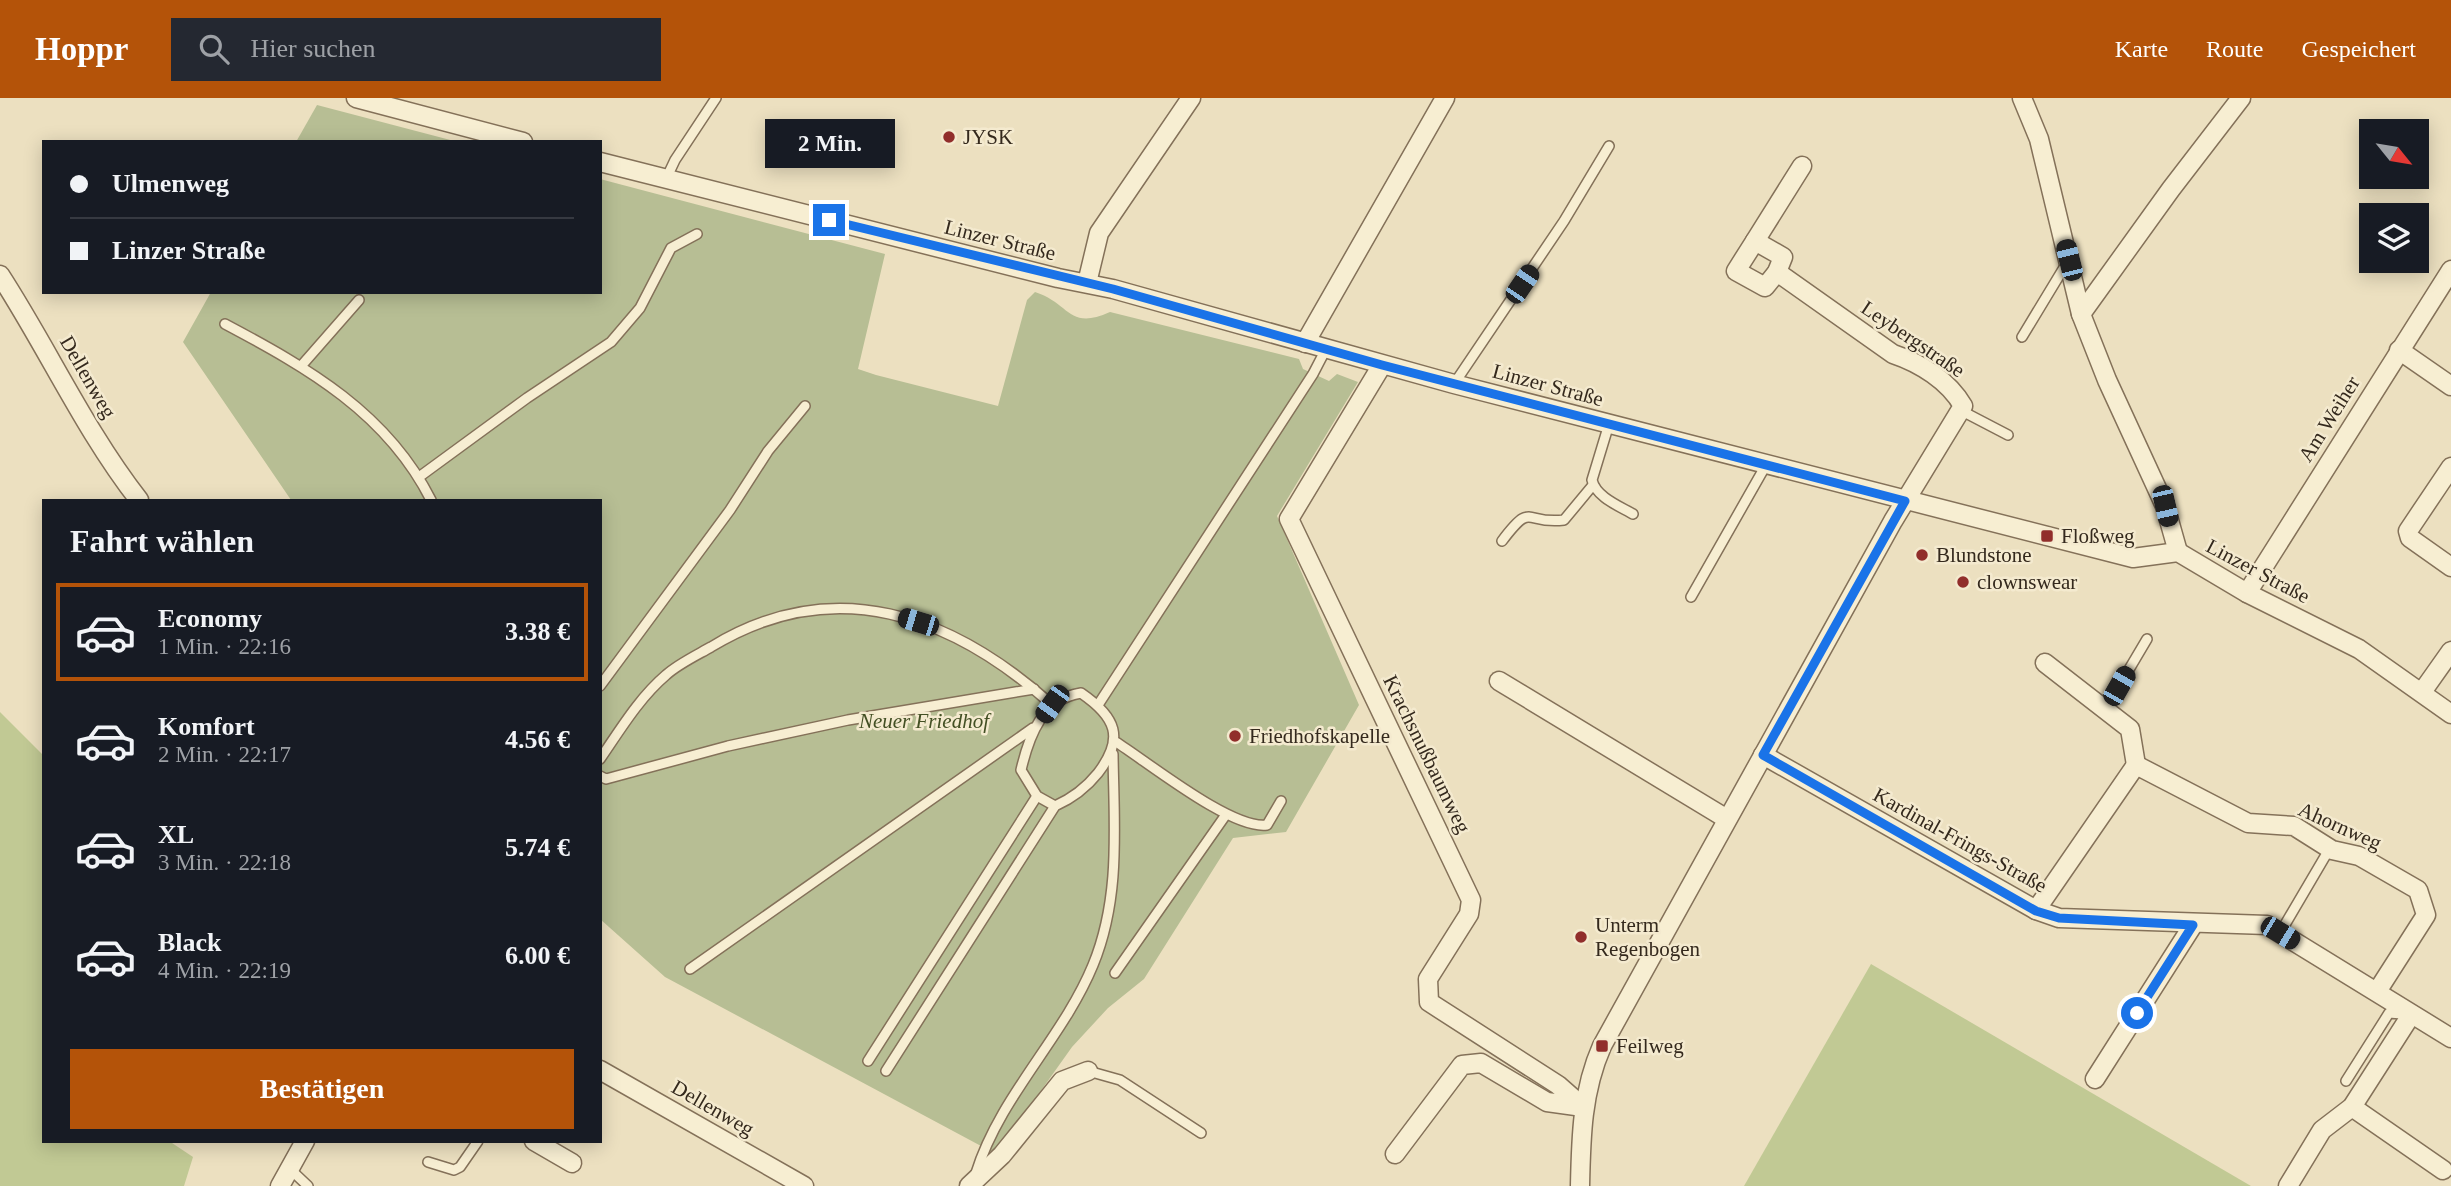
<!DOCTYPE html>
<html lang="de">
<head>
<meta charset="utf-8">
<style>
	:root { --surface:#171b24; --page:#242831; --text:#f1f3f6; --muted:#9ea1a6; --line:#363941; --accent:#b45309 }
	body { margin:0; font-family:"Times New Roman",serif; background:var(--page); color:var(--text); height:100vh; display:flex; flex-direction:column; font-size:26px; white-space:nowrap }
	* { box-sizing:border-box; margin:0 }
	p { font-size:23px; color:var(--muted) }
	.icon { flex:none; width:38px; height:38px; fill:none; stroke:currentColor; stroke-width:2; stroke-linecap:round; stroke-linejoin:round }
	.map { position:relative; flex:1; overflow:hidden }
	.sheet { position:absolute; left:42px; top:401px; width:560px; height:644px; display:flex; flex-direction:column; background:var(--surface); border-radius:0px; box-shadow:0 4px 18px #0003 }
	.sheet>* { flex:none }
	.guide { position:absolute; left:42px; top:42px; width:560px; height:154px; border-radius:0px; box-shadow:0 4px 18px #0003; display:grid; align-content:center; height:154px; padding:0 28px; background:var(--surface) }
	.needle { width:46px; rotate:120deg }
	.controls { position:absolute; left:2359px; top:21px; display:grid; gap:14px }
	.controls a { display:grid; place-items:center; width:70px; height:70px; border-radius:0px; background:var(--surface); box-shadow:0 4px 18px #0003; font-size:35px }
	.end { position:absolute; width:32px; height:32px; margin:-16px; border:9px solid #1a73e8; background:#fff; box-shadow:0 0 0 4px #fff }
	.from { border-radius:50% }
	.bubble { position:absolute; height:49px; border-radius:0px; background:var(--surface); box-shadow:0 4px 18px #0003; font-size:23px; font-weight:700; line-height:49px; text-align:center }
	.car { position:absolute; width:21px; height:42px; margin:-21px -10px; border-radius:9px; box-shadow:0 0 5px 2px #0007; background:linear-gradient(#222 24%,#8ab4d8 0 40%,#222 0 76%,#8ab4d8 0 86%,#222 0) }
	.guide b { display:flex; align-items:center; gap:24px; height:66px; font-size:26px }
	.guide b+b { border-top:2px solid var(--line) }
	.guide i { width:18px; height:18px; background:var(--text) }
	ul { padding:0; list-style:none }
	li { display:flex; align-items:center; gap:21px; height:98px; margin:0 14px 10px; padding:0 14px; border:4px solid transparent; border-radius:0px }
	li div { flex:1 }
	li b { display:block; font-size:26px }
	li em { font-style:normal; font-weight:700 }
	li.current { border-color:var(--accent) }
	li>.icon { width:63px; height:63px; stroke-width:1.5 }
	h2 { padding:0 28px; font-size:32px; line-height:84px }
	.action { display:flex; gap:14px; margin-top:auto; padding:14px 28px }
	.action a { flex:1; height:80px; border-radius:0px; background:var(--accent); color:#fff; font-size:28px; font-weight:700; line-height:80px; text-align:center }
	header { display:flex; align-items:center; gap:42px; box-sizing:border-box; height:98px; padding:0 35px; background:var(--accent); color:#fff }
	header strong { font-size:33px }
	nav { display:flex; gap:38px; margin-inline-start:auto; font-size:24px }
	.search { width:490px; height:63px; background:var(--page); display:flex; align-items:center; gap:18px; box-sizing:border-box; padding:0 24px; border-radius:0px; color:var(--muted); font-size:26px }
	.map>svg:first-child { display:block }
	.green { fill:#c1c994 }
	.cemetery { fill:#b7be94 }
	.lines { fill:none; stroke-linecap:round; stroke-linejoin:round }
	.service-casing { stroke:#847159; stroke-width:12 }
	.minor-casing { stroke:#847159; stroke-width:21 }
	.service { stroke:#f7eed2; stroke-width:9 }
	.minor { stroke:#f7eed2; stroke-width:18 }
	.route { stroke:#1a73e8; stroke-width:9 }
	.poi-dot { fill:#912e2b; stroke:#f4eacf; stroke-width:2.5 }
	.labels { text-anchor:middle; stroke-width:5; stroke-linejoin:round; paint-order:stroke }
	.poi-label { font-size:21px; fill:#34291d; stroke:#f4eacf; text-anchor:start }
	.street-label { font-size:21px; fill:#34291d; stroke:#f4eacf }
	.park-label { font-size:21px; font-style:italic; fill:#435024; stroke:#f4eacf }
</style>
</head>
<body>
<header>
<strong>Hoppr</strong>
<div class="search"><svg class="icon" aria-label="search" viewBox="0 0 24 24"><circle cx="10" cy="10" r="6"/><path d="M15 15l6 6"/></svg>Hier suchen</div>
<nav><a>Karte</a><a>Route</a><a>Gespeichert</a></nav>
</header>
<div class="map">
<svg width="2451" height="1088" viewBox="0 0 2451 1088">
	<rect width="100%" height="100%" fill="#ece0c0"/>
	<g class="green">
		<polygon points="0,614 44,658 44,1043 169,1043 193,1059 184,1088 0,1088"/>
		<polygon points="1871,866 2251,1088 1744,1088"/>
	</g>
	<g class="cemetery">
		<polygon points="317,7 458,44 296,44"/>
		<path d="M600,81L885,156L858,271L876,277L998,308L1027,202L1035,194C1070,205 1068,233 1110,214L1299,261L1303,271L1329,283L1337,276L1358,284L1277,418L1359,607L1286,734L1233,740L1144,881L1108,910L1072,949L996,1056L665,879L600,821V402H291L183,244L211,194H600Z"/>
	</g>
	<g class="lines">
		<g class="service-casing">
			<g id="service">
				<polyline points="666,81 675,62 716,0"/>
				<path d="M225,226C308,270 387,315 431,402"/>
				<polyline points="2022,239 2068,163"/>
				<polyline points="302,267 359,202"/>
				<polyline points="1454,286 1564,123 1609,48"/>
				<polyline points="1960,312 2008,337"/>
				<path d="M1609,326L1592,382C1596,399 1619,408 1633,416"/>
				<polyline points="419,379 527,300 611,244 640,210 671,150 697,136"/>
				<path d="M1502,443C1533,402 1524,427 1564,422L1593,387"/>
				<polyline points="1691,499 1766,367"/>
				<polyline points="600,588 730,412 768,353 805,308"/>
				<polyline points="1098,607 1313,276 1326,251"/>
				<polyline points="2105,612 2147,541"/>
				<path d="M1116,644C1149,665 1232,732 1267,727L1281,703"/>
				<path d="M600,661C620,632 639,600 666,577C678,566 697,557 711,549C834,474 951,517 1051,606"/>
				<polyline points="600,678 606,681 728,648 848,622 1034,591"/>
				<polyline points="2280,835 2330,750"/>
				<polyline points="690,871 1033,630"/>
				<polyline points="1115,875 1225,718"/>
				<polyline points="868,963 1037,698"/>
				<path d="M886,973L1055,708C1073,700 1086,690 1098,675C1125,640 1116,619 1081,595C1042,601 1029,638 1021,672L1037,698L1055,708"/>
				<polyline points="1088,973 1120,982 1201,1035"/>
				<polyline points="2346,983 2389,915 2402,916"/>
				<polyline points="428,1064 454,1072 460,1069 478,1043"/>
				<polyline points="290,1071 308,1088"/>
				<path d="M976,1075C1000,998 1063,940 1093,867C1121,799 1114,728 1113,656"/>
			</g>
		</g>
		<g class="minor-casing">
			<g id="minor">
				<polyline points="356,0 523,44"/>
				<polyline points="2022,0 2039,41 2081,216 2107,282 2165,408 2178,454"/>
				<polyline points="600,64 1058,180 1113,191 1454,286 2133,460 2178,454 2247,495 2359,551 2451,616"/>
				<polygon points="1755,143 1783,159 1777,174 1765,189 1736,173"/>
				<polyline points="1755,143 1802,68"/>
				<path d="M0,177C48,251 85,333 139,402"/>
				<polyline points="1087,185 1099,135 1191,0"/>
				<polyline points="2081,216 2171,91 2241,0"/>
				<polyline points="1305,245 1445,0"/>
				<polyline points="2399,252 2451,288"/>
				<polyline points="1382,267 1289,421 1471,802 1469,816 1428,881 1429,904 1558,987 1583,1009"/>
				<polyline points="2451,369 2408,433 2410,440 2451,469"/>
				<polyline points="2247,495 2451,172"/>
				<polyline points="2045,565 2130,631 2136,667"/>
				<polyline points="1499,583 1727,721"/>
				<polyline points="2422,594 2451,553"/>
				<polyline points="1763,657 2036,812 2059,820 2267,827 2451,940"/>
				<polyline points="2036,812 2136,667 2248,725 2294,728 2332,752 2359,758 2418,792 2426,817 2378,892"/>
				<polyline points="600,972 804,1088"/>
				<polyline points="2095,981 2193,827"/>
				<polyline points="2352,1009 2443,1072"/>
				<polyline points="534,1043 572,1065"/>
				<polyline points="1395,1056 1462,967 1481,965 1547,1004 1583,1009"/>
				<polyline points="280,1088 305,1043"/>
				<polyline points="969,1088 1002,1057 1062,983 1088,973"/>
				<path d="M1580,1088C1581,1039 1582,993 1602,948L1893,423L1963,308C1949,283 1920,265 1893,256L1777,174"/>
				<polyline points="2288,1088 2322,1032 2352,1009 2411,917"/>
			</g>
		</g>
		<use href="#service" class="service"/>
		<use href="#minor" class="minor"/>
	</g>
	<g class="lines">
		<polyline class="route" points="829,122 1113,191 1382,267 1905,403 1763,657 2036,813 2059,820 2193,827 2137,915"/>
	</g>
	<g class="poi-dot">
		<circle cx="949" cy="39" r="7"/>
		<rect x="2040" y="431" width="14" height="14" rx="3.5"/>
		<circle cx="1922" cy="457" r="7"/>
		<circle cx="1963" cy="484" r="7"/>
		<circle cx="1235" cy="638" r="7"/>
		<circle cx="1581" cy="839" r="7"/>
		<rect x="1595" y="941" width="14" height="14" rx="3.5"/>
	</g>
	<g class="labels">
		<g class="poi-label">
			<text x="963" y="46">JYSK</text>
			<text x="2061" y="445">Floßweg</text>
			<text x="1936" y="464">Blundstone</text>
			<text x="1977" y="491">clownswear</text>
			<text x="1249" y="645">Friedhofskapelle</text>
			<text x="1595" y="834">Unterm<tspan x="1595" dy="24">Regenbogen</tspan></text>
			<text x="1616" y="955">Feilweg</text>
		</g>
		<g class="street-label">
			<text transform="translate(1000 142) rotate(14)" y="7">Linzer Straße</text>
			<text transform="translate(1913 241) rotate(34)" y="7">Leybergstraße</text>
			<text transform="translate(88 279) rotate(60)" y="7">Dellenweg</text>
			<text transform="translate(1548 287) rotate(15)" y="7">Linzer Straße</text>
			<text transform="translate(2329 321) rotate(-58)" y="7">Am Weiher</text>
			<text transform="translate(2258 473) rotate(28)" y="7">Linzer Straße</text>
			<text transform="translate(1427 656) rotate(64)" y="7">Krachsnußbaumweg</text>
			<text transform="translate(2340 728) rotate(24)" y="7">Ahornweg</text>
			<text transform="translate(1960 742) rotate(29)" y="7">Kardinal-Frings-Straße</text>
			<text transform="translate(713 1010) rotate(30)" y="7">Dellenweg</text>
		</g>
		<g class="park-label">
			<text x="924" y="630">Neuer Friedhof</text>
		</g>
	</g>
</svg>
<div class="controls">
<a><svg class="needle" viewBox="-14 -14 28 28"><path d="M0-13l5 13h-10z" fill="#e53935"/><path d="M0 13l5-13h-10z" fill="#9ea1a6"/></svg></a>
<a><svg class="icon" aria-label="layers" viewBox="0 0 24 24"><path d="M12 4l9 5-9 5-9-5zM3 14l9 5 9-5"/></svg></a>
</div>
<i class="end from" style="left:2137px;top:915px"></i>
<i class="end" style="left:829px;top:122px"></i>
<div class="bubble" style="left:765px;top:21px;width:130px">2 Min.</div>
<i class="car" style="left:2069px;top:162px;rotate:346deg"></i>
<i class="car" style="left:1522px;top:186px;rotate:34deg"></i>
<i class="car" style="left:2165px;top:408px;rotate:167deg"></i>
<i class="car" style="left:918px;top:524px;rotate:287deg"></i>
<i class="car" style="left:2119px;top:588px;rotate:30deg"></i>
<i class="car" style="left:1052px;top:606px;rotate:216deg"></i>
<i class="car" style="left:2280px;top:835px;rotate:121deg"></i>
<div class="guide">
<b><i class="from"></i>Ulmenweg</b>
<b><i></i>Linzer Straße</b>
</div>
<section class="sheet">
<h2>Fahrt wählen</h2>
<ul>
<li class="current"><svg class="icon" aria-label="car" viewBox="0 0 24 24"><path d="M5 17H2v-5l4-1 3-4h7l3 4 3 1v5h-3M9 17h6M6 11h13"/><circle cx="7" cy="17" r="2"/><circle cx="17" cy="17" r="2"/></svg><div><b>Economy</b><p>1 Min. · 22:16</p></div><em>3.38 €</em></li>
<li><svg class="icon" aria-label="car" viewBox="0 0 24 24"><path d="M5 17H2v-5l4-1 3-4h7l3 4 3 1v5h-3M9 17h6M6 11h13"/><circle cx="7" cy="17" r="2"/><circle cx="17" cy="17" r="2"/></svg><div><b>Komfort</b><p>2 Min. · 22:17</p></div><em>4.56 €</em></li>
<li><svg class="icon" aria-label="car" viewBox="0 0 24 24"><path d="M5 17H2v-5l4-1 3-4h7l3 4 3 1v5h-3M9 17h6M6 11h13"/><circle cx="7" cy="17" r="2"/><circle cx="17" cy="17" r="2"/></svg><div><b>XL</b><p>3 Min. · 22:18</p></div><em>5.74 €</em></li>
<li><svg class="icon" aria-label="car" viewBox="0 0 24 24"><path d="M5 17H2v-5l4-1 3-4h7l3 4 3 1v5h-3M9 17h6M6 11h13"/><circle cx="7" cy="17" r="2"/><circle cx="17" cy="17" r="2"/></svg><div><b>Black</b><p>4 Min. · 22:19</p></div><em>6.00 €</em></li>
</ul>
<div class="action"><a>Bestätigen</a></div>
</section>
</div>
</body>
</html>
